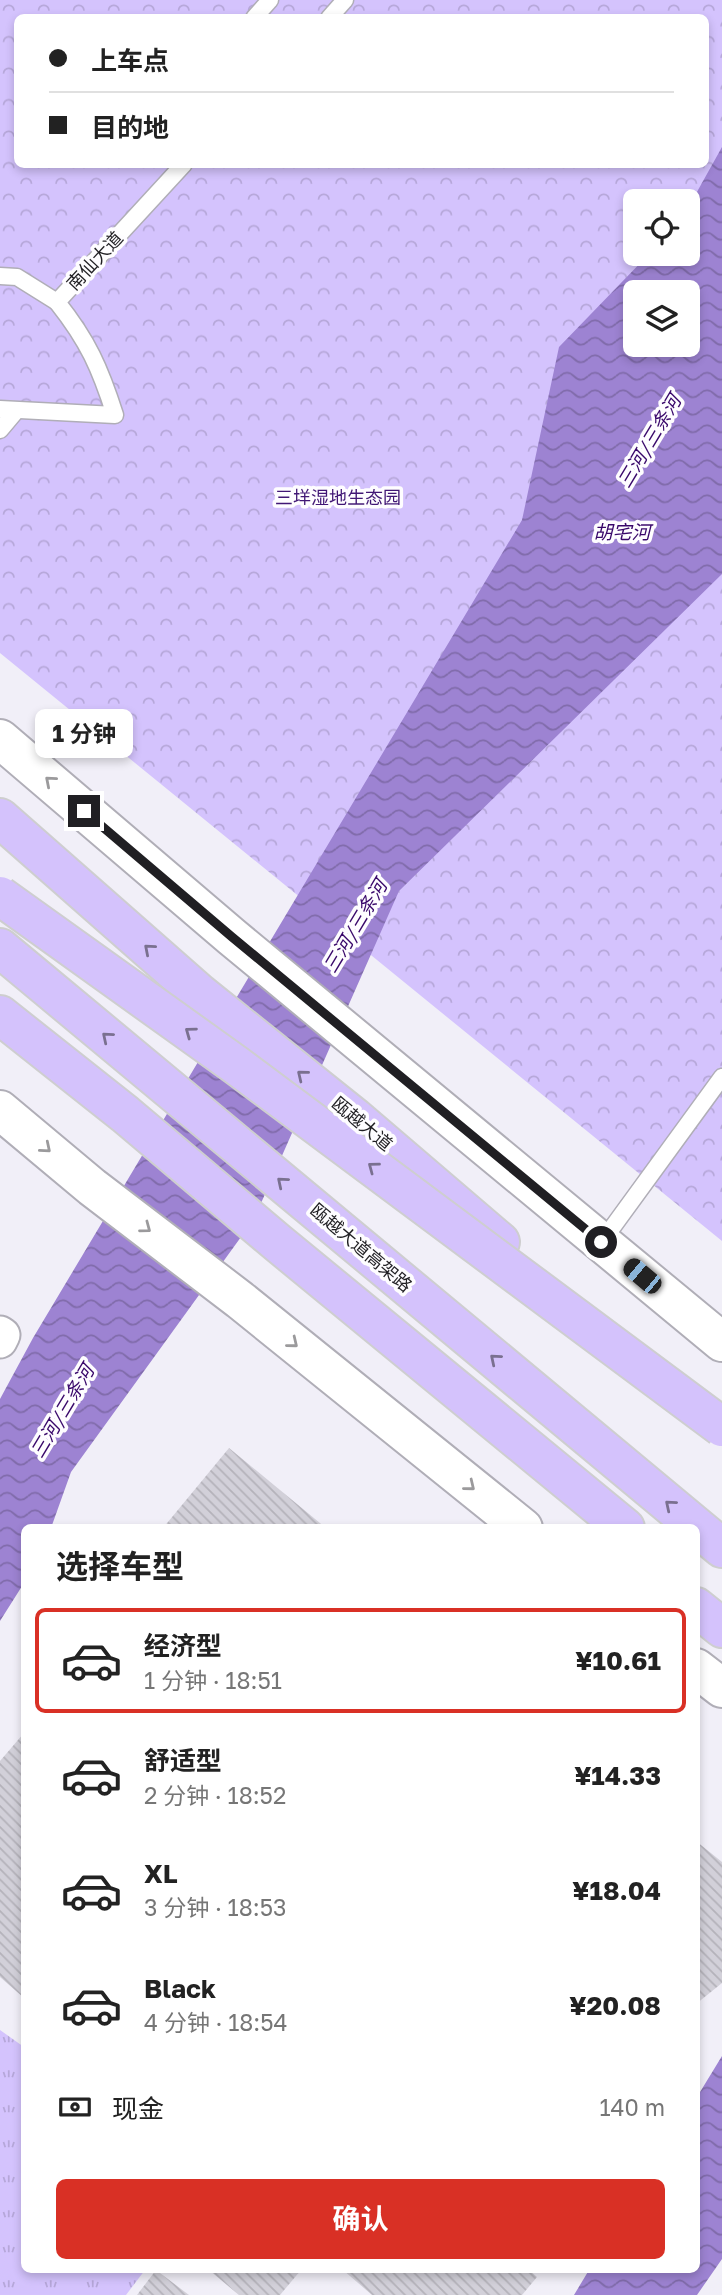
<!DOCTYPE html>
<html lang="zh">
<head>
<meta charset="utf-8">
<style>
	:root { --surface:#fff; --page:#f2f2f2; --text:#222; --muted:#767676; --line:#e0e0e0; --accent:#d93025 }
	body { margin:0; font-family:"Golos Text","Noto Sans SC",sans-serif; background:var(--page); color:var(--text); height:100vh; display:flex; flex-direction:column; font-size:26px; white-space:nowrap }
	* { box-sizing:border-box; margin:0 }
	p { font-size:23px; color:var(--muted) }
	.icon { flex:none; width:38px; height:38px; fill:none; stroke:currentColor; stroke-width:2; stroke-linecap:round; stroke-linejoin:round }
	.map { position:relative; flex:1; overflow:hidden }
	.panel { position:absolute; left:21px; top:1524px; width:679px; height:749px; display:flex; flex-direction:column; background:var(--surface); border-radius:10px; box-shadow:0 4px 10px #0003 }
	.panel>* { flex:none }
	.banner { position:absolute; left:14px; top:14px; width:695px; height:154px; border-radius:10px; box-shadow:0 4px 10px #0003; display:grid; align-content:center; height:154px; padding:0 35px; background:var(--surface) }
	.tools { position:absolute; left:623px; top:189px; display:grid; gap:14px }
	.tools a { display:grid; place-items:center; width:77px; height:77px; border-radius:10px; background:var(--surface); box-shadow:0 4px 10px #0003; font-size:35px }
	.end { position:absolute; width:32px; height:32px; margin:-16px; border:9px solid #201f23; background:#fff; box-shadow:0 0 0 4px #fff }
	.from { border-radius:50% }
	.bubble { position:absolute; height:49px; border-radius:10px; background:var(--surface); box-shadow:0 4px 10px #0003; font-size:23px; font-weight:700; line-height:49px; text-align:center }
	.car { position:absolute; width:21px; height:42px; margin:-21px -10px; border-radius:9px; box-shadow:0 0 5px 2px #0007; background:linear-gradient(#222 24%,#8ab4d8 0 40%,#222 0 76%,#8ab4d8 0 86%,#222 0) }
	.banner b { display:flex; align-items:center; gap:24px; height:66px; font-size:26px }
	.banner b+b { border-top:2px solid var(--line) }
	.banner i { width:18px; height:18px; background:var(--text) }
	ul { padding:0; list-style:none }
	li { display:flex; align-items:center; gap:21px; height:105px; margin:0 14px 10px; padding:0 21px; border:4px solid transparent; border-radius:10px }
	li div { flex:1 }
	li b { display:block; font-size:26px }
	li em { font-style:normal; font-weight:700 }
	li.active { border-color:var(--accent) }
	li>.icon { width:63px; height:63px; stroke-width:1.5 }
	h2 { padding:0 35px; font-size:32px; line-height:84px }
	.pay { display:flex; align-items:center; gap:18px; height:77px; padding:0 35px; font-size:26px }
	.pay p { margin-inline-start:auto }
	.cta { display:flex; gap:14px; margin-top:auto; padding:14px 35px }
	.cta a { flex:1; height:80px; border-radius:10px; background:var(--accent); color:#fff; font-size:28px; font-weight:700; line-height:80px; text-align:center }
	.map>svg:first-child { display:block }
	.grass { fill:url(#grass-tufts) }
	.park { fill:url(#park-crowns); fill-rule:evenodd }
	.water { fill:url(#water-waves); fill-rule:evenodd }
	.building { fill:url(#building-back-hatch) }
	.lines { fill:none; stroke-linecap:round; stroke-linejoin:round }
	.service-casing { stroke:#b0aeb7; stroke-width:19 }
	.minor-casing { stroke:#b0aeb7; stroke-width:37 }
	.tertiary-casing { stroke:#b0aeb7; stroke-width:42 }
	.trunk-casing { stroke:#cececf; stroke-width:42 }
	.service { stroke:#fff; stroke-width:16 }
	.minor { stroke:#fff; stroke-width:33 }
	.tertiary { stroke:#fff; stroke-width:38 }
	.trunk { stroke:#d4c2fc; stroke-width:38 }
	.trunk-bridge-casing { stroke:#cececf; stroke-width:42; stroke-linecap:butt }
	.trunk-bridge { stroke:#d4c2fc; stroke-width:38 }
	.oneway { stroke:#9b9a9c }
	.oneway2 { stroke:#7a7090 }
	.route { stroke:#201f23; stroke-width:9 }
	.labels { text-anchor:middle; stroke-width:7; stroke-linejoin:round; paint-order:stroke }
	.street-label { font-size:18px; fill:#201f23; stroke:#fefdff }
	.park-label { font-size:18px; fill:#411775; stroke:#fefdff }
	.water-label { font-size:19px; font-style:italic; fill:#38076a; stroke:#fefdff }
</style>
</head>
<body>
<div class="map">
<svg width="722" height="2295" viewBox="0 0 722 2295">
	<defs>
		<pattern id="grass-tufts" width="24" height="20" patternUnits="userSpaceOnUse" patternTransform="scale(1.75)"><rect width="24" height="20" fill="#d4c3fd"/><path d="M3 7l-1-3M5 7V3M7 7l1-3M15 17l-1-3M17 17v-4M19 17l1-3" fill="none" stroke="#b6a7d9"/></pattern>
		<pattern id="park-crowns" width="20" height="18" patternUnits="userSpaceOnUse" patternTransform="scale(1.75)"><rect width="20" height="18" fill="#d4c3fd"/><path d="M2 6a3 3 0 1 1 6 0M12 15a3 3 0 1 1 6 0" fill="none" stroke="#b6a7d9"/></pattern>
		<pattern id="water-waves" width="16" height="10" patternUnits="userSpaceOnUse" patternTransform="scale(1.75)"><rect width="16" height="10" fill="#9d83d2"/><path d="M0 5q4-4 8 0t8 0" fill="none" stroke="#806baa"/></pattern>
		<pattern id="building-back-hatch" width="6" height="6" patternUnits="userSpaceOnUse" patternTransform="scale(1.75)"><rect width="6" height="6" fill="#d2d0d9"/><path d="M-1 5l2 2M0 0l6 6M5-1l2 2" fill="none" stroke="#b4b2ba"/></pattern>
	</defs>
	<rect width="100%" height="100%" fill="#f1eff8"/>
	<polygon class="grass" points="0,2030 24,2047 24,2270 145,2270 126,2295 0,2295"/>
	<path class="park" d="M0,0H722V1241L0,653ZM18,18H705V164H18ZM635,201H688V254H635ZM635,292H688V345H635Z"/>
	<g class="water">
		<path d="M722,147V574L399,891L254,1219L71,1472L51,1528H24V1583L0,1621V1399L33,1338L522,520L559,347L649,254H688V208ZM635,292H688V345H635Z"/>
		<polygon points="722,2056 722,2259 697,2295 574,2295 589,2270 696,2270 697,2097"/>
	</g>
	<g class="building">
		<polygon points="229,1448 326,1528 163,1528"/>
		<polygon points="24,1733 24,1998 0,1977 0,1761"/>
		<polygon points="696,1841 722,1862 722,1983 696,2004"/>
		<polygon points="156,2270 189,2295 137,2295"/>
		<polygon points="209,2270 301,2270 280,2295 239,2295"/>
		<polygon points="343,2270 529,2270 537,2277 522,2295 372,2295"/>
	</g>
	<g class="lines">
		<g class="service-casing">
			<g id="service">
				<polyline points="254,18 270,0"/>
				<polyline points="329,18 345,0"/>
				<polyline points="0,276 17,277 57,302"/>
				<path d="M0,409L115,415C100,368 88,341 57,302L184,164"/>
				<polyline points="0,430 16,411"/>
				<polyline points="601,1243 722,1077"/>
			</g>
		</g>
		<g class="minor-casing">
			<polyline id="minor" points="0,1333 3,1335 0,1341"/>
		</g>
		<g class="tertiary-casing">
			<g id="tertiary">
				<polyline points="0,739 232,937 722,1342"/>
				<polyline points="0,1110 92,1187 240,1300 523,1528"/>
				<polyline points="696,1668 722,1688"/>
			</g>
		</g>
		<g class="trunk-casing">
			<g id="trunk">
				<polyline points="0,818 200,994 355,1118 500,1242"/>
				<polyline points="0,948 722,1548"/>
				<polyline points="0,1015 125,1114 278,1243 625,1528"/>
				<polyline points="696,1607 722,1628"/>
			</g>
		</g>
		<use href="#service" class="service"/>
		<use href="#minor" class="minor"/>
		<use href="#tertiary" class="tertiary"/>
		<use href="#trunk" class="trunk"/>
		<g class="trunk-bridge-casing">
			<polyline id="trunk-bridge" points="0,896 236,1065 722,1427"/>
		</g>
		<use href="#trunk-bridge" class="trunk-bridge"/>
	</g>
	<defs><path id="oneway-chevron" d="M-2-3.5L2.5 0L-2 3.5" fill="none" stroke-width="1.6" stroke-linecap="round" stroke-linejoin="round" transform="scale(1.75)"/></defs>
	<g class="oneway">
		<use href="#oneway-chevron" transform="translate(50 781) rotate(-139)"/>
		<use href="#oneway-chevron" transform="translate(46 1148) rotate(40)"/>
		<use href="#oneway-chevron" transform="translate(146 1228) rotate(37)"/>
		<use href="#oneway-chevron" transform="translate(293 1343) rotate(39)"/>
		<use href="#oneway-chevron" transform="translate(470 1486) rotate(39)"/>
	</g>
	<g class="oneway2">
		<use href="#oneway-chevron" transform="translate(149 949) rotate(-139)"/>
		<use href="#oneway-chevron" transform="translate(190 1032) rotate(-144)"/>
		<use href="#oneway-chevron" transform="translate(107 1037) rotate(-140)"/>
		<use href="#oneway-chevron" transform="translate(302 1075) rotate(-141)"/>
		<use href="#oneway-chevron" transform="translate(373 1167) rotate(-143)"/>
		<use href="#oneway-chevron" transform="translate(282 1182) rotate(-140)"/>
		<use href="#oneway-chevron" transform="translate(495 1359) rotate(-140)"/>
		<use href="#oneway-chevron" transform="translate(670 1505) rotate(-140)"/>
	</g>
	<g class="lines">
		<polyline class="route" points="84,811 232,937 601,1242"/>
	</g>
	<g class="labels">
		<g class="street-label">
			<text transform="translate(95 261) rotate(-47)" y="6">南仙大道</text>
			<text transform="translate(362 1124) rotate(40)" y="6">瓯越大道</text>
			<text transform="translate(361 1248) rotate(40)" y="6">瓯越大道高架路</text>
		</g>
		<g class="park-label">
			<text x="338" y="504">三垟湿地生态园</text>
		</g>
		<g class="water-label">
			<text transform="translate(649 441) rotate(-59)" y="7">三河/三条河</text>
			<text x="622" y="539">胡宅河</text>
			<text transform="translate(355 926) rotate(-59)" y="7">三河/三条河</text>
			<text transform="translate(62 1411) rotate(-59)" y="7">三河/三条河</text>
		</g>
	</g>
</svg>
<div class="tools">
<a><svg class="icon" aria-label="locate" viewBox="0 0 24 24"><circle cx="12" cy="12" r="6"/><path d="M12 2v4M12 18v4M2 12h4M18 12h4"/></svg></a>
<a><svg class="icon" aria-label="layers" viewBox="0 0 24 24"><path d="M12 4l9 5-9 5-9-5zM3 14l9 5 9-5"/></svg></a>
</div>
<i class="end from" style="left:601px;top:1242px"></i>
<i class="end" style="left:84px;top:811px"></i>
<div class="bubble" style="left:35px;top:709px;width:98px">1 分钟</div>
<i class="car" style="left:642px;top:1276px;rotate:310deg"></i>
<div class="banner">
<b><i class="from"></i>上车点</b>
<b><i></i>目的地</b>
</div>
<section class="panel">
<h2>选择车型</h2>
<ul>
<li class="active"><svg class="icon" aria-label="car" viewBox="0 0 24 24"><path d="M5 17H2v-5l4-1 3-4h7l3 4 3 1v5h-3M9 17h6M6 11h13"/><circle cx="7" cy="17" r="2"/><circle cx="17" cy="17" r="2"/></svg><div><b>经济型</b><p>1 分钟 · 18:51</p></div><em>¥10.61</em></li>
<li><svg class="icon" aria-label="car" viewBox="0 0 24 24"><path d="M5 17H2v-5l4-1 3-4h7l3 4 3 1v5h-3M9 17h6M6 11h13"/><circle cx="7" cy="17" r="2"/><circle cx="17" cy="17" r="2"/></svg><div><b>舒适型</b><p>2 分钟 · 18:52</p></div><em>¥14.33</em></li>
<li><svg class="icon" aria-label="car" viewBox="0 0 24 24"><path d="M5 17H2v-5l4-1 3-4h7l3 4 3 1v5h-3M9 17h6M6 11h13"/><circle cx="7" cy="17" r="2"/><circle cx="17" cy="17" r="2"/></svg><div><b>XL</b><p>3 分钟 · 18:53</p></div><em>¥18.04</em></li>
<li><svg class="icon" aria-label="car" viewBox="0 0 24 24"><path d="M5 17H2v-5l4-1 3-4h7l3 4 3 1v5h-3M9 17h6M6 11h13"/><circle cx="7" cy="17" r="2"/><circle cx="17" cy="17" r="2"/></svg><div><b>Black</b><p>4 分钟 · 18:54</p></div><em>¥20.08</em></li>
</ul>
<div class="pay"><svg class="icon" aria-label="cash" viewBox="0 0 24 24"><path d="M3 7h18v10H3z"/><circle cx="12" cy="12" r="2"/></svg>现金<p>140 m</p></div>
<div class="cta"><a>确认</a></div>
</section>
</div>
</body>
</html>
